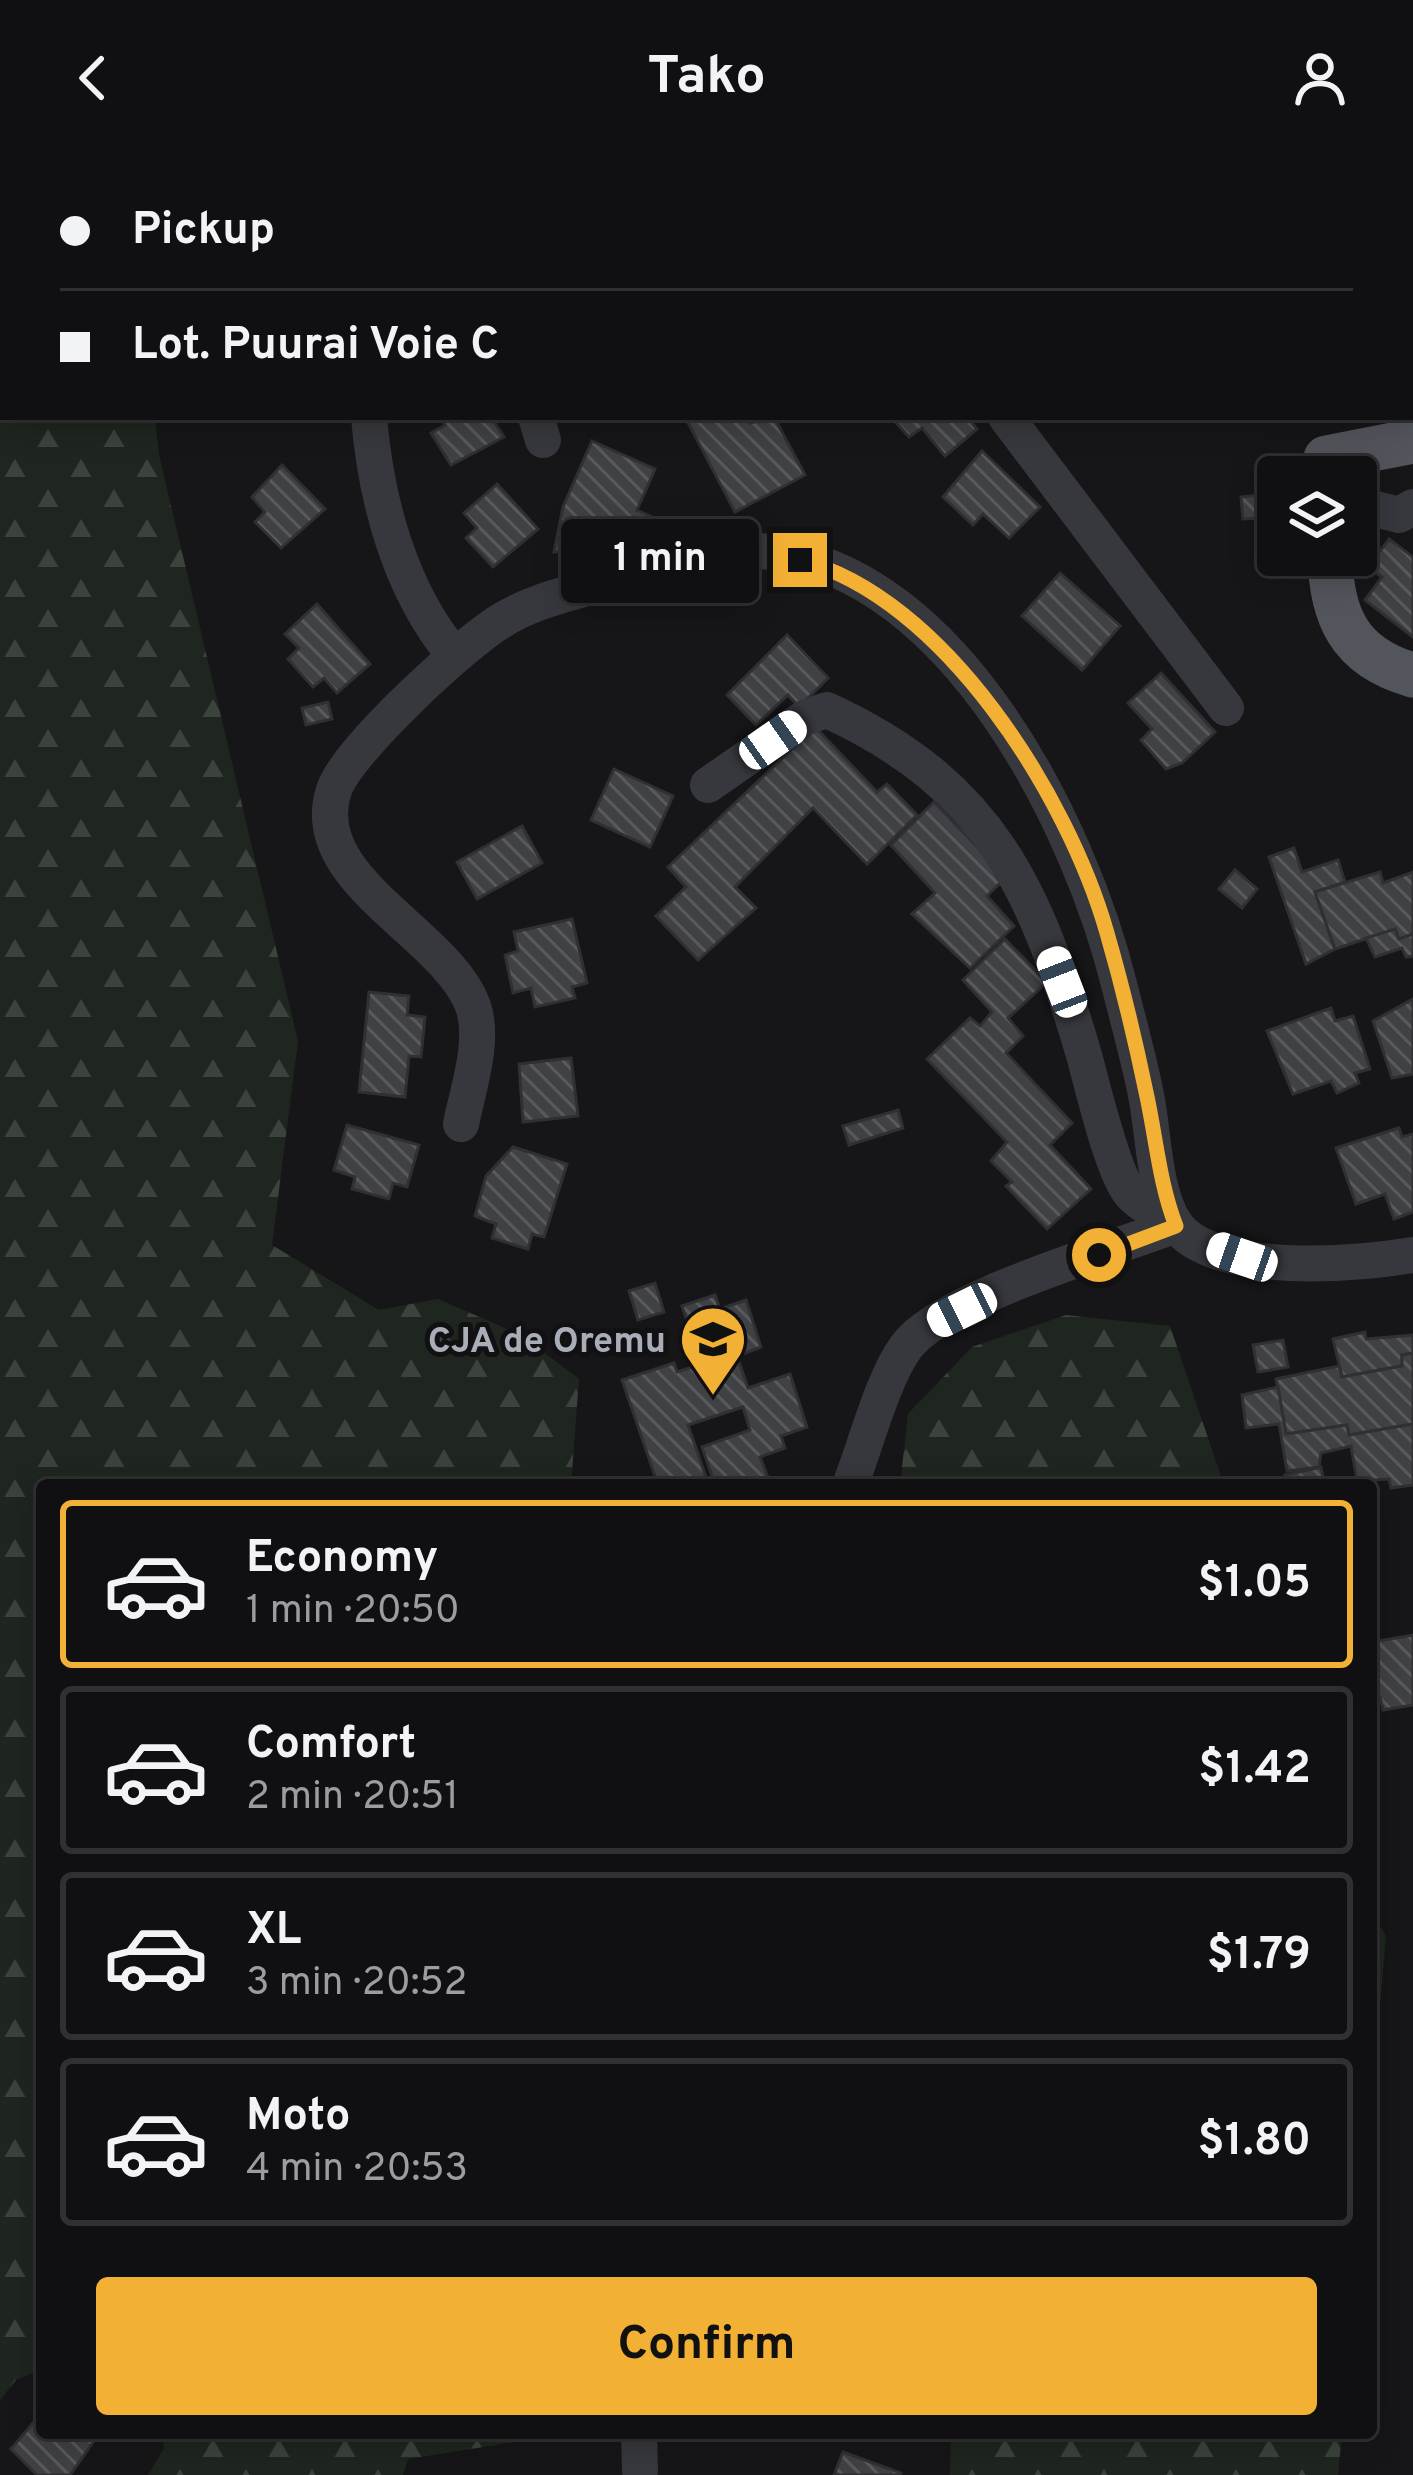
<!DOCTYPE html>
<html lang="en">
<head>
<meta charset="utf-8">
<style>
	:root { --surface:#101012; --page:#19191b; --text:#f1f3f6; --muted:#9c9d9f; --line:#303032; --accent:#f2b134 }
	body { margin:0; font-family:Overpass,sans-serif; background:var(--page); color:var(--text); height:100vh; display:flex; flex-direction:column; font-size:45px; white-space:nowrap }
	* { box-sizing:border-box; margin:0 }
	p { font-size:39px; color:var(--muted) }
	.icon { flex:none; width:66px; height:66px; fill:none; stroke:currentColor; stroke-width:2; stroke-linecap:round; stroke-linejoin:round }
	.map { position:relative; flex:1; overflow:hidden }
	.side { position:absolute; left:36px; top:1323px; width:1341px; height:960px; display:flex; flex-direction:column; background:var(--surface); border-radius:12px; box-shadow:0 6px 30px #0003,0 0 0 3px var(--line) }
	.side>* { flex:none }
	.hud { position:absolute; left:0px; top:0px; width:1413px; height:264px; box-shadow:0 6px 30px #0003,0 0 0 3px var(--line); display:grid; align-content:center; height:264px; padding:0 60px; background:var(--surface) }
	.controls { position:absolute; left:1257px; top:300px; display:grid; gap:24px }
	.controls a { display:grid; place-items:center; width:120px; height:120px; border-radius:12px; background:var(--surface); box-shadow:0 6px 30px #0003,0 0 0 3px var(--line); font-size:60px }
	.end { position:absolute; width:54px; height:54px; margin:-27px; border:15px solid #f2b134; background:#111; box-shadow:0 0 0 6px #111 }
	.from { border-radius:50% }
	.bubble { position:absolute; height:84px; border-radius:12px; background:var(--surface); box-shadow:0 6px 30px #0003,0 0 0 3px var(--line); font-size:39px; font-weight:700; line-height:84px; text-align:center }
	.car { position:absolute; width:36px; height:72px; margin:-36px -18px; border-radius:15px; box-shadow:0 0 9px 3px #0007; background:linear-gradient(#fff 24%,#345 0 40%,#fff 0 76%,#345 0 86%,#fff 0) }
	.hud b { display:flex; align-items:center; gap:42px; height:114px; font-size:45px }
	.hud b+b { border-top:3px solid var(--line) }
	.hud i { width:30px; height:30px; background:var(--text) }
	ul { padding:21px 0 0; list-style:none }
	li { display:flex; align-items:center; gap:36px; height:168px; margin:0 24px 18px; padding:0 36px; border:6px solid var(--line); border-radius:12px }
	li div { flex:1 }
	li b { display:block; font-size:45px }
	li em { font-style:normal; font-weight:700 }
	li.current { border-color:var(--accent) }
	li>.icon { width:108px; height:108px; stroke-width:1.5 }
	.cta { display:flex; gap:24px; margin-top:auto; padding:24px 60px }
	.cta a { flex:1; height:138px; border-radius:12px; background:var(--accent); color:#111; font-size:48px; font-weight:700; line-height:138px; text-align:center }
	header { display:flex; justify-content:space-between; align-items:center; height:156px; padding:0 60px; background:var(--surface); font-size:54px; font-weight:700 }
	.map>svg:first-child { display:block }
	.forest { fill:url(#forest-firs) }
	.building { fill:url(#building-back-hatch); stroke:#303034; stroke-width:3 }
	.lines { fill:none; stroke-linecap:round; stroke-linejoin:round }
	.minor { stroke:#37383d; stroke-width:36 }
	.major { stroke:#53555c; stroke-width:45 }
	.route { stroke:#f2b134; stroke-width:15 }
	.labels { text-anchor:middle; stroke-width:10; stroke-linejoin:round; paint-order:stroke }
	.poi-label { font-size:36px; font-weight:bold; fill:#a8adb8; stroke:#111113; text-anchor:end }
</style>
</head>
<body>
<header><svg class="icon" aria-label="back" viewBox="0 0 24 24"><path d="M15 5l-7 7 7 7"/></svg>Tako<svg class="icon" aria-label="person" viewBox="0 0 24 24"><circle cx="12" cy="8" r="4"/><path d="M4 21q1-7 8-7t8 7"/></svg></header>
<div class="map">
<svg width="1413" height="2319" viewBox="0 0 1413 2319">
	<defs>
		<pattern id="forest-firs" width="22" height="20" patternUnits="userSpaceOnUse" patternTransform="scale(3)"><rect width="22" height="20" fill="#1e261f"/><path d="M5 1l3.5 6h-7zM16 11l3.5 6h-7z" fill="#3c433d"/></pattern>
		<pattern id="building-back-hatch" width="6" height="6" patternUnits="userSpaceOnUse" patternTransform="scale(3)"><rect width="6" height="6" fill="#404145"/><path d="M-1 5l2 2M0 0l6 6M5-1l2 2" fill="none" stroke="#595a5e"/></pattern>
	</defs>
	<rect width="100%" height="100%" fill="#161618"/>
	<g class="forest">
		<polygon points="0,0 125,0 3,3 3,261 155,261 159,299 298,885 272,1089 379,1154 438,1143 521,1179 579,1223 571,1329 42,1329 42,2213 16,2224 0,2244"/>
		<polygon points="1066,1159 1170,1170 1224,1329 900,1329 908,1258 972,1191"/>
		<polygon points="1371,1755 1386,1780 1371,1950"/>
		<polygon points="162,2277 572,2277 408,2303 403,2319 148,2319 164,2292"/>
		<polygon points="951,2277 1342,2277 1338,2319 950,2319"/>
	</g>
	<g class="building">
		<polygon points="440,261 491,261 504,281 451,309 431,277 445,269"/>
		<polygon points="685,261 747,261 750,267 774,261 805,319 735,356"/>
		<polygon points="891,261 967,261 977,273 945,300 922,272 909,281"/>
		<polygon points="592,285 655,313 637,354 665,367 656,385 627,372 624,379 606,370 598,387 554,396 563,351"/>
		<polygon points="982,295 1040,351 1009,382 983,358 973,369 943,341"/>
		<polygon points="282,309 325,353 281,392 255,366 265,356 252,341"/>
		<polygon points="497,328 538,373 493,411 466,382 477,372 464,357"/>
		<polygon points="1259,339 1262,362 1243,363 1241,341"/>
		<polygon points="1389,383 1413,401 1413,481 1365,444 1382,421 1368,411"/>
		<polygon points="1060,417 1120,470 1082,514 1022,460"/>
		<polygon points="317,448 370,508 337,537 324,522 313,531 288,503 299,492 285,478"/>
		<polygon points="787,479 828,522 799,551 788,539 756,569 727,539"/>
		<polygon points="1161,517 1215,576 1182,607 1166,613 1141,584 1152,573 1128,547"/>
		<polygon points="328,546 332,563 306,569 302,552"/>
		<polygon points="815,571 877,636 887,628 917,659 867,708 813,652 735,731 756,752 698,804 656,760 686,731 668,711"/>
		<polygon points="614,613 673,640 650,691 591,664"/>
		<polygon points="934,646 1006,721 987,740 1014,770 970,812 912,758 935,737 891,689"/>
		<polygon points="522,670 542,707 477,743 457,706"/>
		<polygon points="1294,692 1302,716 1338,704 1345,726 1315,736 1335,793 1306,808 1269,701"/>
		<polygon points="1235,714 1257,733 1242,752 1219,733"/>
		<polygon points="1380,716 1383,727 1413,716 1413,778 1399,783 1395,773 1335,793 1315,736"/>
		<polygon points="572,763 587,827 572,831 575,842 535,851 531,832 513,837 505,799 518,795 514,776"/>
		<polygon points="1395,773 1399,783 1413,778 1413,800 1406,801 1402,792 1375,801 1366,782"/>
		<polygon points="1005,783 1047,826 1008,862 1023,880 1006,897 1072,967 1050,989 1091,1033 1047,1073 1006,1030 1012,1026 991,1005 1007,986 927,903 970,862 980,870 992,856 963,824"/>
		<polygon points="369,836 409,840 407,859 425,861 421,901 409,900 405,941 359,936"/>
		<polygon points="1413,843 1413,918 1392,922 1373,865"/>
		<polygon points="1331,852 1335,865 1353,860 1370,913 1355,917 1359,927 1337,937 1331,925 1293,938 1267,875"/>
		<polygon points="571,902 578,960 523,966 519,908"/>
		<polygon points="898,954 903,972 849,989 843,970"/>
		<polygon points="347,969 419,989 407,1031 393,1027 389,1043 352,1033 355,1021 334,1014"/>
		<polygon points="1399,972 1402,981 1413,978 1413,1056 1394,1063 1385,1038 1356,1048 1336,992"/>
		<polygon points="513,991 567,1008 544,1081 532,1078 528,1093 492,1082 496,1068 475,1060 486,1020"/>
		<polygon points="655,1127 664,1156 638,1164 629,1135"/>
		<polygon points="715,1139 720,1153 746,1144 761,1191 737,1200 748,1232 790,1218 807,1271 781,1280 785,1292 760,1301 769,1324 715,1329 702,1291 750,1274 743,1251 688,1269 707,1324 658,1329 622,1224 674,1207 677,1216 709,1206 702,1186 695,1188 682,1150"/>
		<polygon points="1365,1176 1366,1183 1413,1179 1413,1197 1402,1199 1402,1210 1342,1221 1333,1183"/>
		<polygon points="1283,1184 1288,1211 1258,1216 1253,1189"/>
		<polygon points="1413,1197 1413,1268 1349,1279 1347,1269 1286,1278 1276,1223 1339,1210 1342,1221 1402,1210 1402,1199"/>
		<polygon points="1278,1231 1286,1278 1347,1269 1349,1279 1413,1268 1413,1329 1391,1332 1389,1323 1357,1325 1351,1290 1321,1297 1319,1311 1287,1315 1279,1268 1246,1272 1242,1239"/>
		<polygon points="1321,1311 1325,1329 1287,1329 1285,1319"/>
		<polygon points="1413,1479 1413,1549 1383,1554 1380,1541 1371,1543 1372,1486"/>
		<polygon points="38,2261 42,2277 62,2282 85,2277 94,2285 70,2319 37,2319 11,2293"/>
		<polygon points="843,2296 901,2317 900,2319 834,2319"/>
	</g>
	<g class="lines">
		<g class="minor">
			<polyline points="692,0 695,3"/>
			<polyline points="394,3 395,0"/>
			<polyline points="559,3 559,0"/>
			<path d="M369,261C376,345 400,434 454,499"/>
			<polyline points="536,261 543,284"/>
			<polyline points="1006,261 1226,552"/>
			<polyline points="1356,348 1399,359 1413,351"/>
			<path d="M708,629L806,561L827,554C992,630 1035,733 1084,899C1092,928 1113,1019 1131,1038C1142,1050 1162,1060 1176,1069"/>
			<path d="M461,968C468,933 485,885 473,850C446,776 304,724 334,634C347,595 463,488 501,465C529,447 563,439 594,430C649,414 711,389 770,396C956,417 1081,672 1120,832C1129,868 1139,903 1146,939C1154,978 1153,1031 1174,1066C1209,1122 1357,1108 1413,1099"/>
			<path d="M850,1329C866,1289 882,1224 906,1191C941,1142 1114,1093 1176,1069"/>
			<polyline points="639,2277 640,2315"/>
		</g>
		<g class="major">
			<polyline points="1252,0 1253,3"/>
			<polyline points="1326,302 1413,285"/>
			<path d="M1330,399C1331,460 1349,501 1413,519"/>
		</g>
	</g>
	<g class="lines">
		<path class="route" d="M800,404C944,441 1068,640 1107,777C1122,829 1135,883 1146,936C1156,981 1159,1026 1176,1070L1099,1099"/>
	</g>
	<defs>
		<g id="school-pin" transform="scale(3.45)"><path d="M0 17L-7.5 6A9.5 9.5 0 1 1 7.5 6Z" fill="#f2b134" stroke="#111113"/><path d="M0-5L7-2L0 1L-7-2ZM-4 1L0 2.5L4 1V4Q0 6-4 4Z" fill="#111"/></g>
	</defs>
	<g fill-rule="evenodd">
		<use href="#school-pin" x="713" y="1183"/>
	</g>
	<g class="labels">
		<g class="poi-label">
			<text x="666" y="1196">CJA de Oremu</text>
		</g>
	</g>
</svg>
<div class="controls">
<a><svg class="icon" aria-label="layers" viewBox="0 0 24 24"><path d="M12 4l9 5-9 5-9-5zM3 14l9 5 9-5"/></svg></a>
</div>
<i class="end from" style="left:1099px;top:1099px"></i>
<i class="end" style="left:800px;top:404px"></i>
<div class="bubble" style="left:561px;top:363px;width:198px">1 min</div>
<i class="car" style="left:773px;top:584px;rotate:55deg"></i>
<i class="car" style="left:1062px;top:826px;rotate:339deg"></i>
<i class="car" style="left:1242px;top:1101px;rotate:289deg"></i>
<i class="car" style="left:962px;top:1154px;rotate:244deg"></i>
<div class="hud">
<b><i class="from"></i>Pickup</b>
<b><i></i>Lot. Puurai Voie C</b>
</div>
<section class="side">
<ul>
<li class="current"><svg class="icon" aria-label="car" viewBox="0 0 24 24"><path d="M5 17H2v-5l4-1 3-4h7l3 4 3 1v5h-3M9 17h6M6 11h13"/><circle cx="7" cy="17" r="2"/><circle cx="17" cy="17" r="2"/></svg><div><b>Economy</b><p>1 min · 20:50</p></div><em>$1.05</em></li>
<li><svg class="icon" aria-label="car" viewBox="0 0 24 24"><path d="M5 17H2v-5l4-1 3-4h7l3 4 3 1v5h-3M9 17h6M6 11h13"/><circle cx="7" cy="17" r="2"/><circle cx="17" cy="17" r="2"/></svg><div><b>Comfort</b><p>2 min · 20:51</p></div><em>$1.42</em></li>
<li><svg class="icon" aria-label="car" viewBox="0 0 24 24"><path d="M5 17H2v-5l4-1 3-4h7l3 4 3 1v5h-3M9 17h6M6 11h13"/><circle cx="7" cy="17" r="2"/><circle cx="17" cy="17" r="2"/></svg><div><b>XL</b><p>3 min · 20:52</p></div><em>$1.79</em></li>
<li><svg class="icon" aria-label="car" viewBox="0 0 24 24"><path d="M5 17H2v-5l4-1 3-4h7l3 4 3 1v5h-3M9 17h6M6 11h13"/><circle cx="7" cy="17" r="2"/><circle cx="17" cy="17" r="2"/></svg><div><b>Moto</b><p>4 min · 20:53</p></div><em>$1.80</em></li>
</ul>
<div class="cta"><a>Confirm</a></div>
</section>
</div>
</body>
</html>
